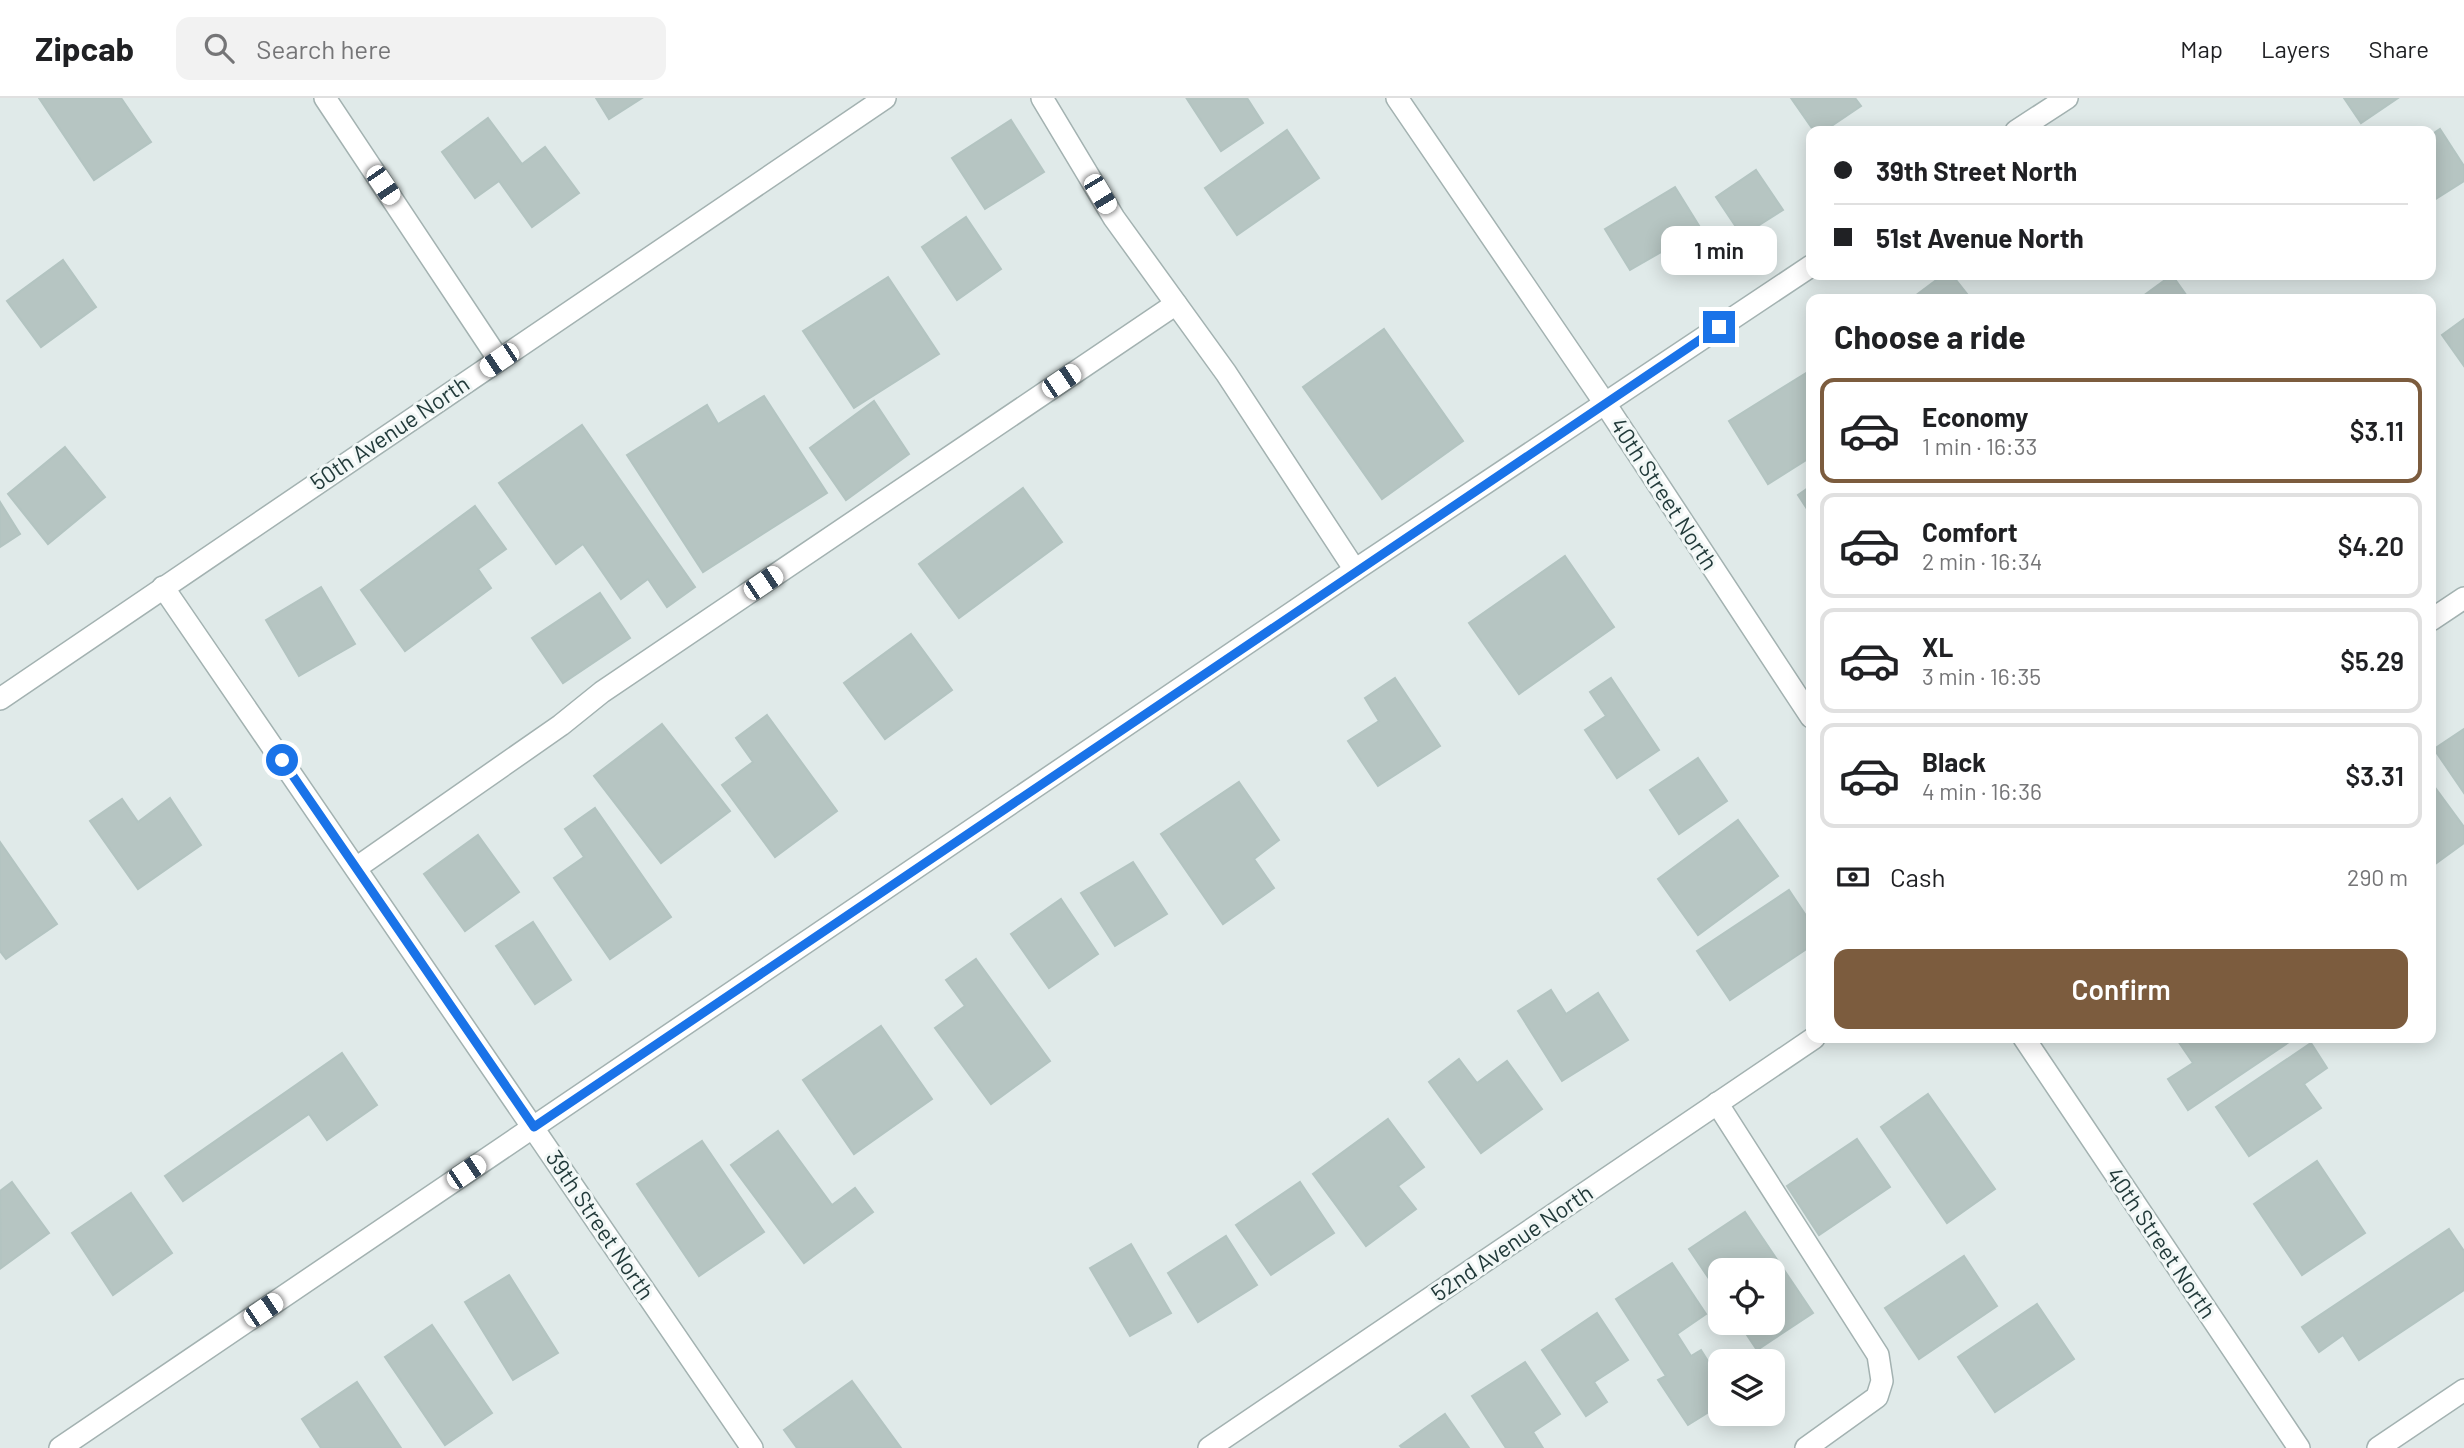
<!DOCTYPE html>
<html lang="en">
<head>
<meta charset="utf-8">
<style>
	:root { --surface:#fff; --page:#f2f2f2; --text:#202124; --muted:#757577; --line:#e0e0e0; --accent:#7c5c3e }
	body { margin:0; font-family:Barlow,sans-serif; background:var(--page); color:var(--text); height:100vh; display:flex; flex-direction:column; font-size:26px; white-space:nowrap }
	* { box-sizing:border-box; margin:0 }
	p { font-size:23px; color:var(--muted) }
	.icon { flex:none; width:38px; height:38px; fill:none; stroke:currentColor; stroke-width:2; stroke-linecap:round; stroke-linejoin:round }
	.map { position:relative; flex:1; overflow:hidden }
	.details { position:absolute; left:1806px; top:196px; width:630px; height:749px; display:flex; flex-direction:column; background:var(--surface); border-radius:14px; box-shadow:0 4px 18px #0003 }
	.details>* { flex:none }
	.guide { position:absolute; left:1806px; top:28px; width:630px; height:154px; border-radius:14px; box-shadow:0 4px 18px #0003; display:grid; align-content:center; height:154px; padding:0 28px; background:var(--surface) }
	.controls { position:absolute; left:1708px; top:1160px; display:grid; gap:14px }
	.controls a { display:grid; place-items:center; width:77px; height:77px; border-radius:14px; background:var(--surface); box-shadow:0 4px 18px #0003; font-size:35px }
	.end { position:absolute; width:32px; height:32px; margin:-16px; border:9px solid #1a73e8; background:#fff; box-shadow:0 0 0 4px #fff }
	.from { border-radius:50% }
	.bubble { position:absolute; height:49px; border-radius:14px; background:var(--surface); box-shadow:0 4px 18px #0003; font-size:23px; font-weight:600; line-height:49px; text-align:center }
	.car { position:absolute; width:21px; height:42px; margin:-21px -10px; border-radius:9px; box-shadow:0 0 5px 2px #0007; background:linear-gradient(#fff 24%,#345 0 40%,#fff 0 76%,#345 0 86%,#fff 0) }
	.guide b { display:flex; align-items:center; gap:24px; height:66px; font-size:26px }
	.guide b+b { border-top:2px solid var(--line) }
	.guide i { width:18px; height:18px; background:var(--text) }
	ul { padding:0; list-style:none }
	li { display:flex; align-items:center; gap:21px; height:105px; margin:0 14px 10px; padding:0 14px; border:4px solid var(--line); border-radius:14px }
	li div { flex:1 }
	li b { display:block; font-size:26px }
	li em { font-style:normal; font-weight:600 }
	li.active { border-color:var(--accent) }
	li>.icon { width:63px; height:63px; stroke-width:1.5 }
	h2 { padding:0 28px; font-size:32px; line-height:84px }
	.pay { display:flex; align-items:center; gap:18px; height:77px; padding:0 28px; font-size:26px }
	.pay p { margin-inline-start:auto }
	.primary-button { display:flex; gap:14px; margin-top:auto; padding:14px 28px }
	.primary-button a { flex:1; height:80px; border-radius:14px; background:var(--accent); color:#fff; font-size:28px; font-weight:600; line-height:80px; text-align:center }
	header { display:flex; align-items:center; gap:42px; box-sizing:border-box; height:98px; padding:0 35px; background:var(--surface); border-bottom:2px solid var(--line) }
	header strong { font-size:33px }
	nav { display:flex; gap:38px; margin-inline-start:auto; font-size:24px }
	.search { width:490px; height:63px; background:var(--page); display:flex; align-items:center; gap:18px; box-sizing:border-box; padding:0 24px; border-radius:14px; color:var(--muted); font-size:26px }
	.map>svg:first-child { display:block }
	.building { fill:#b6c5c2; stroke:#b3c4c1; stroke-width:2 }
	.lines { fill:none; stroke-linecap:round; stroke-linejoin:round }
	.lane-casing { stroke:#a3b2b1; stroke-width:24 }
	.street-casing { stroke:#a3b2b1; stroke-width:24 }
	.lane { stroke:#fff; stroke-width:21 }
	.street { stroke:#fff; stroke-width:21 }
	.route { stroke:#1a73e8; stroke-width:9 }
	.labels { text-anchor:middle; stroke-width:6; stroke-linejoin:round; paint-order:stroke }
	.street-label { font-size:23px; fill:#223a3a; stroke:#f1f7f6 }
</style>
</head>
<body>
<header>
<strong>Zipcab</strong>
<div class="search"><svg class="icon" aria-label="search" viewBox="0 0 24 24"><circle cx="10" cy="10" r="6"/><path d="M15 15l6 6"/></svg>Search here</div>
<nav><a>Map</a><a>Layers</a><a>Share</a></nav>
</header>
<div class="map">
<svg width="2464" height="1350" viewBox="0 0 2464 1350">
	<rect width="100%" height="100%" fill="#e0eae9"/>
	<g class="building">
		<polygon points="39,0 121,0 151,44 94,82"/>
		<polygon points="596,0 642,0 609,21"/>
		<polygon points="1247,0 1263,25 1221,53 1187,1"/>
		<polygon points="1791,0 1855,0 1861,8 1824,33 1814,33"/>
		<polygon points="2344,0 2398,0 2361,25"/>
		<polygon points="488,20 522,66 545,49 579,95 532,129 499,83 475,100 442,54"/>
		<polygon points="1011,22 1044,74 985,111 952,60"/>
		<polygon points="2440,31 2464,68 2464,83 2431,104 2431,37"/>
		<polygon points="1287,32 1319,80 1237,137 1205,90"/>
		<polygon points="1756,72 1783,112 1742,138 1716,99"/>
		<polygon points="1675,89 1701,131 1630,172 1605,131"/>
		<polygon points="966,119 1001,171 957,202 922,149"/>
		<polygon points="63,162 96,209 41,249 7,203"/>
		<polygon points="1943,177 1952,177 1971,201 1911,201"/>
		<polygon points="2172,177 2189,201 2139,201"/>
		<polygon points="888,179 939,256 854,310 803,233"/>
		<polygon points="2464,221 2464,268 2442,237"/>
		<polygon points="1384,231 1463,343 1382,401 1303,289"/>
		<polygon points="1811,272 1811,359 1768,386 1729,323"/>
		<polygon points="764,298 827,395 703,474 627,357 707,307 718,326"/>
		<polygon points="874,303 909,356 846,402 810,350"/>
		<polygon points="582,327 695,489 667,509 648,481 621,501 583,446 556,466 499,385"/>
		<polygon points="65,349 105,399 48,446 8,396"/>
		<polygon points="1811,388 1811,417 1798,397"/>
		<polygon points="1023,390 1062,444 959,520 919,466"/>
		<polygon points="0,404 20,436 0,449"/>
		<polygon points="475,408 506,451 478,471 491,490 405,553 361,492"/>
		<polygon points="1565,458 1614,529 1519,596 1469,525"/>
		<polygon points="321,489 355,546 299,578 266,522"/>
		<polygon points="600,495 630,540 563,585 532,540"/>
		<polygon points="911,536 952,592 885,641 844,585"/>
		<polygon points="1395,580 1440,648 1378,688 1348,643 1379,623 1365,600"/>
		<polygon points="1611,580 1659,652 1617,680 1585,632 1606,618 1590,594"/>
		<polygon points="767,617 837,713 775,759 722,687 753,664 736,640"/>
		<polygon points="662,626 730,713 661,765 594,678"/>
		<polygon points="2464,631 2464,695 2434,651"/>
		<polygon points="1698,660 1727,703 1679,736 1650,692"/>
		<polygon points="1239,684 1279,742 1254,761 1274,790 1223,826 1161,736"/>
		<polygon points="2431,684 2464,729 2464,745 2431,769"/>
		<polygon points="170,700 201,747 138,791 90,723 122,701 138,724"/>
		<polygon points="595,710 671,819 610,861 554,780 584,759 565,731"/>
		<polygon points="1738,722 1778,778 1698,837 1658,781"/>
		<polygon points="478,737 519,794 465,833 424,776"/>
		<polygon points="0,744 57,826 6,861 0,853"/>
		<polygon points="1133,764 1167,816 1115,848 1081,795"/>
		<polygon points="1789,792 1811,825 1811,848 1730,902 1697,853"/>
		<polygon points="1061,801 1098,856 1049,890 1011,836"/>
		<polygon points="533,824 571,882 535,906 496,848"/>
		<polygon points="976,861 1050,963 991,1006 935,930 965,908 946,882"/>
		<polygon points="1551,892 1566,916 1598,895 1628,942 1562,983 1518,913"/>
		<polygon points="881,928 932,1001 854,1056 803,982"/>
		<polygon points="2176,940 2287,940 2289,944 2188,1012 2168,981 2193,965"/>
		<polygon points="2311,945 2327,970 2304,986 2321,1010 2249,1058 2216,1009"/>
		<polygon points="342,955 377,1007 327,1042 309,1016 183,1103 165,1078"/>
		<polygon points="1459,961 1477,985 1507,963 1542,1011 1481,1055 1429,984"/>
		<polygon points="1928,996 1995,1091 1947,1125 1881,1029"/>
		<polygon points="1388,1021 1424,1069 1398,1088 1416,1111 1366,1148 1313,1076"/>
		<polygon points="778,1033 832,1107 855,1090 873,1114 804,1165 731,1067"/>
		<polygon points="1857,1041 1890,1089 1819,1137 1787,1088"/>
		<polygon points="702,1043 764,1134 699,1178 637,1086"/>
		<polygon points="2317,1063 2365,1135 2302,1177 2254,1106"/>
		<polygon points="12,1084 49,1135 1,1170 0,1093"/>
		<polygon points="1300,1084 1334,1135 1271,1177 1236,1127"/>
		<polygon points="131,1095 172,1155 113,1197 72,1135"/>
		<polygon points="1745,1114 1813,1215 1757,1252 1739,1225 1773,1225 1773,1172 1720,1172 1720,1197 1689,1151"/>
		<polygon points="2449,1131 2464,1153 2464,1192 2359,1262 2343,1237 2319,1254 2302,1229"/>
		<polygon points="1226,1138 1257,1187 1198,1224 1168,1175"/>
		<polygon points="1131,1146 1171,1215 1130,1238 1090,1170"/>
		<polygon points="1964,1158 1997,1208 1919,1261 1885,1210"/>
		<polygon points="1672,1165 1706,1216 1677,1236 1691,1258 1701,1252 1720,1282 1720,1307 1688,1327 1658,1282 1666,1278 1616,1201"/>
		<polygon points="509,1177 558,1255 513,1282 465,1204"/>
		<polygon points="2037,1206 2074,1261 1995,1314 1958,1259"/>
		<polygon points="1597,1215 1628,1262 1594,1284 1607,1304 1586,1318 1542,1252"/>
		<polygon points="432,1227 492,1315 445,1347 385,1259"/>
		<polygon points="1525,1264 1560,1316 1533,1334 1543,1350 1506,1350 1472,1298"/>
		<polygon points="852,1283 901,1350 797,1350 784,1332"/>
		<polygon points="357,1284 401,1350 321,1350 302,1321"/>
		<polygon points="1445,1316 1469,1350 1402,1350 1400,1348"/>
	</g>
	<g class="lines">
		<g class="lane-casing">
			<g id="lane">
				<polyline points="1042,0 1114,120 1226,275 1355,472"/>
				<polyline points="356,770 561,627 602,594 1176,206"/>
				<polyline points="1717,1005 1878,1257 1882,1283 1877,1299 1806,1350"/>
			</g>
		</g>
		<g class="street-casing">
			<g id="street">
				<polyline points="325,0 499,262"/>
				<polyline points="1397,0 1604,304 1811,619"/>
				<polyline points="2016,33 2067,0"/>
				<polyline points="163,489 752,1350"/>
				<polyline points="2431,522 2464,500"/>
				<polyline points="0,601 885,0"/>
				<polyline points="2024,940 2299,1350"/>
				<polyline points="60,1350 1355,472 1811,168"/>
				<polyline points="1209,1350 1814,940"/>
				<polyline points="2378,1350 2464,1292"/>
			</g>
		</g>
		<use href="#lane" class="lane"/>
		<use href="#street" class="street"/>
	</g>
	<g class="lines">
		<polyline class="route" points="282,662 534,1029 1719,229"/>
	</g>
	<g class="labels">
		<g class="street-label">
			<text transform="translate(390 335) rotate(-34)" y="8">50th Avenue North</text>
			<text transform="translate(1664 396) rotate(57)" y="8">40th Street North</text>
			<text transform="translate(600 1127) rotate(56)" y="8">39th Street North</text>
			<text transform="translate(1512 1145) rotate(-34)" y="8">52nd Avenue North</text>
			<text transform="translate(2161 1145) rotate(56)" y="8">40th Street North</text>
		</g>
	</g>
</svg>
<div class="controls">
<a><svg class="icon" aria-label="locate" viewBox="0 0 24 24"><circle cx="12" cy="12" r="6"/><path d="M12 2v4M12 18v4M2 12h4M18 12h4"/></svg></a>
<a><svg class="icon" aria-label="layers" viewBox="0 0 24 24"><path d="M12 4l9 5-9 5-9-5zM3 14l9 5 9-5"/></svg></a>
</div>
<i class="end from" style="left:282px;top:662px"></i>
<i class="end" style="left:1719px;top:229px"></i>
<div class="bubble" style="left:1661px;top:128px;width:116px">1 min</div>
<i class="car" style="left:383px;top:87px;rotate:146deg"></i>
<i class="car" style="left:1100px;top:96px;rotate:149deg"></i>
<i class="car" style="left:499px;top:262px;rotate:236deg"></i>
<i class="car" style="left:1061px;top:283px;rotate:56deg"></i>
<i class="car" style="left:763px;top:485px;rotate:56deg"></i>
<i class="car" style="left:466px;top:1074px;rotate:56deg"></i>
<i class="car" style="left:263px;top:1212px;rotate:56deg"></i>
<div class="guide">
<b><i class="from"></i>39th Street North</b>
<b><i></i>51st Avenue North</b>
</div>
<section class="details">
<h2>Choose a ride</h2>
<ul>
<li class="active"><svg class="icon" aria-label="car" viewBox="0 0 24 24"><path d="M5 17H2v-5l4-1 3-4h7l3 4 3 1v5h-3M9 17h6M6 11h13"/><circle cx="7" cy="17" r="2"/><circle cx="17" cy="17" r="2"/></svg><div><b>Economy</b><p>1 min · 16:33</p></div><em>$3.11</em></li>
<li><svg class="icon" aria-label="car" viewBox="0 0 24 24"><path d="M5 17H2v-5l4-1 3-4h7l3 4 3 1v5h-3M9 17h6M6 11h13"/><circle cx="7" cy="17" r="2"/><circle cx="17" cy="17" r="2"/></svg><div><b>Comfort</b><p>2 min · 16:34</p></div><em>$4.20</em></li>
<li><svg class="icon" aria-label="car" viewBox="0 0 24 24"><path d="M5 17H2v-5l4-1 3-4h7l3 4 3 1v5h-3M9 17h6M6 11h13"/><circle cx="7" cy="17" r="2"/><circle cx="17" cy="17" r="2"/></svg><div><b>XL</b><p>3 min · 16:35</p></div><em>$5.29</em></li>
<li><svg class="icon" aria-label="car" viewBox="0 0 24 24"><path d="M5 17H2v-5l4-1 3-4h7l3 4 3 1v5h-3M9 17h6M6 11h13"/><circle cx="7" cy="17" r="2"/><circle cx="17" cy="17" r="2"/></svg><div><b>Black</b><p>4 min · 16:36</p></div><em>$3.31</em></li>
</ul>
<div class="pay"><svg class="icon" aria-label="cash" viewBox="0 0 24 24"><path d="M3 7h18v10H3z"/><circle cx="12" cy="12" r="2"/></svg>Cash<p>290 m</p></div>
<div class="primary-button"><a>Confirm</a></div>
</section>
</div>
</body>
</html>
